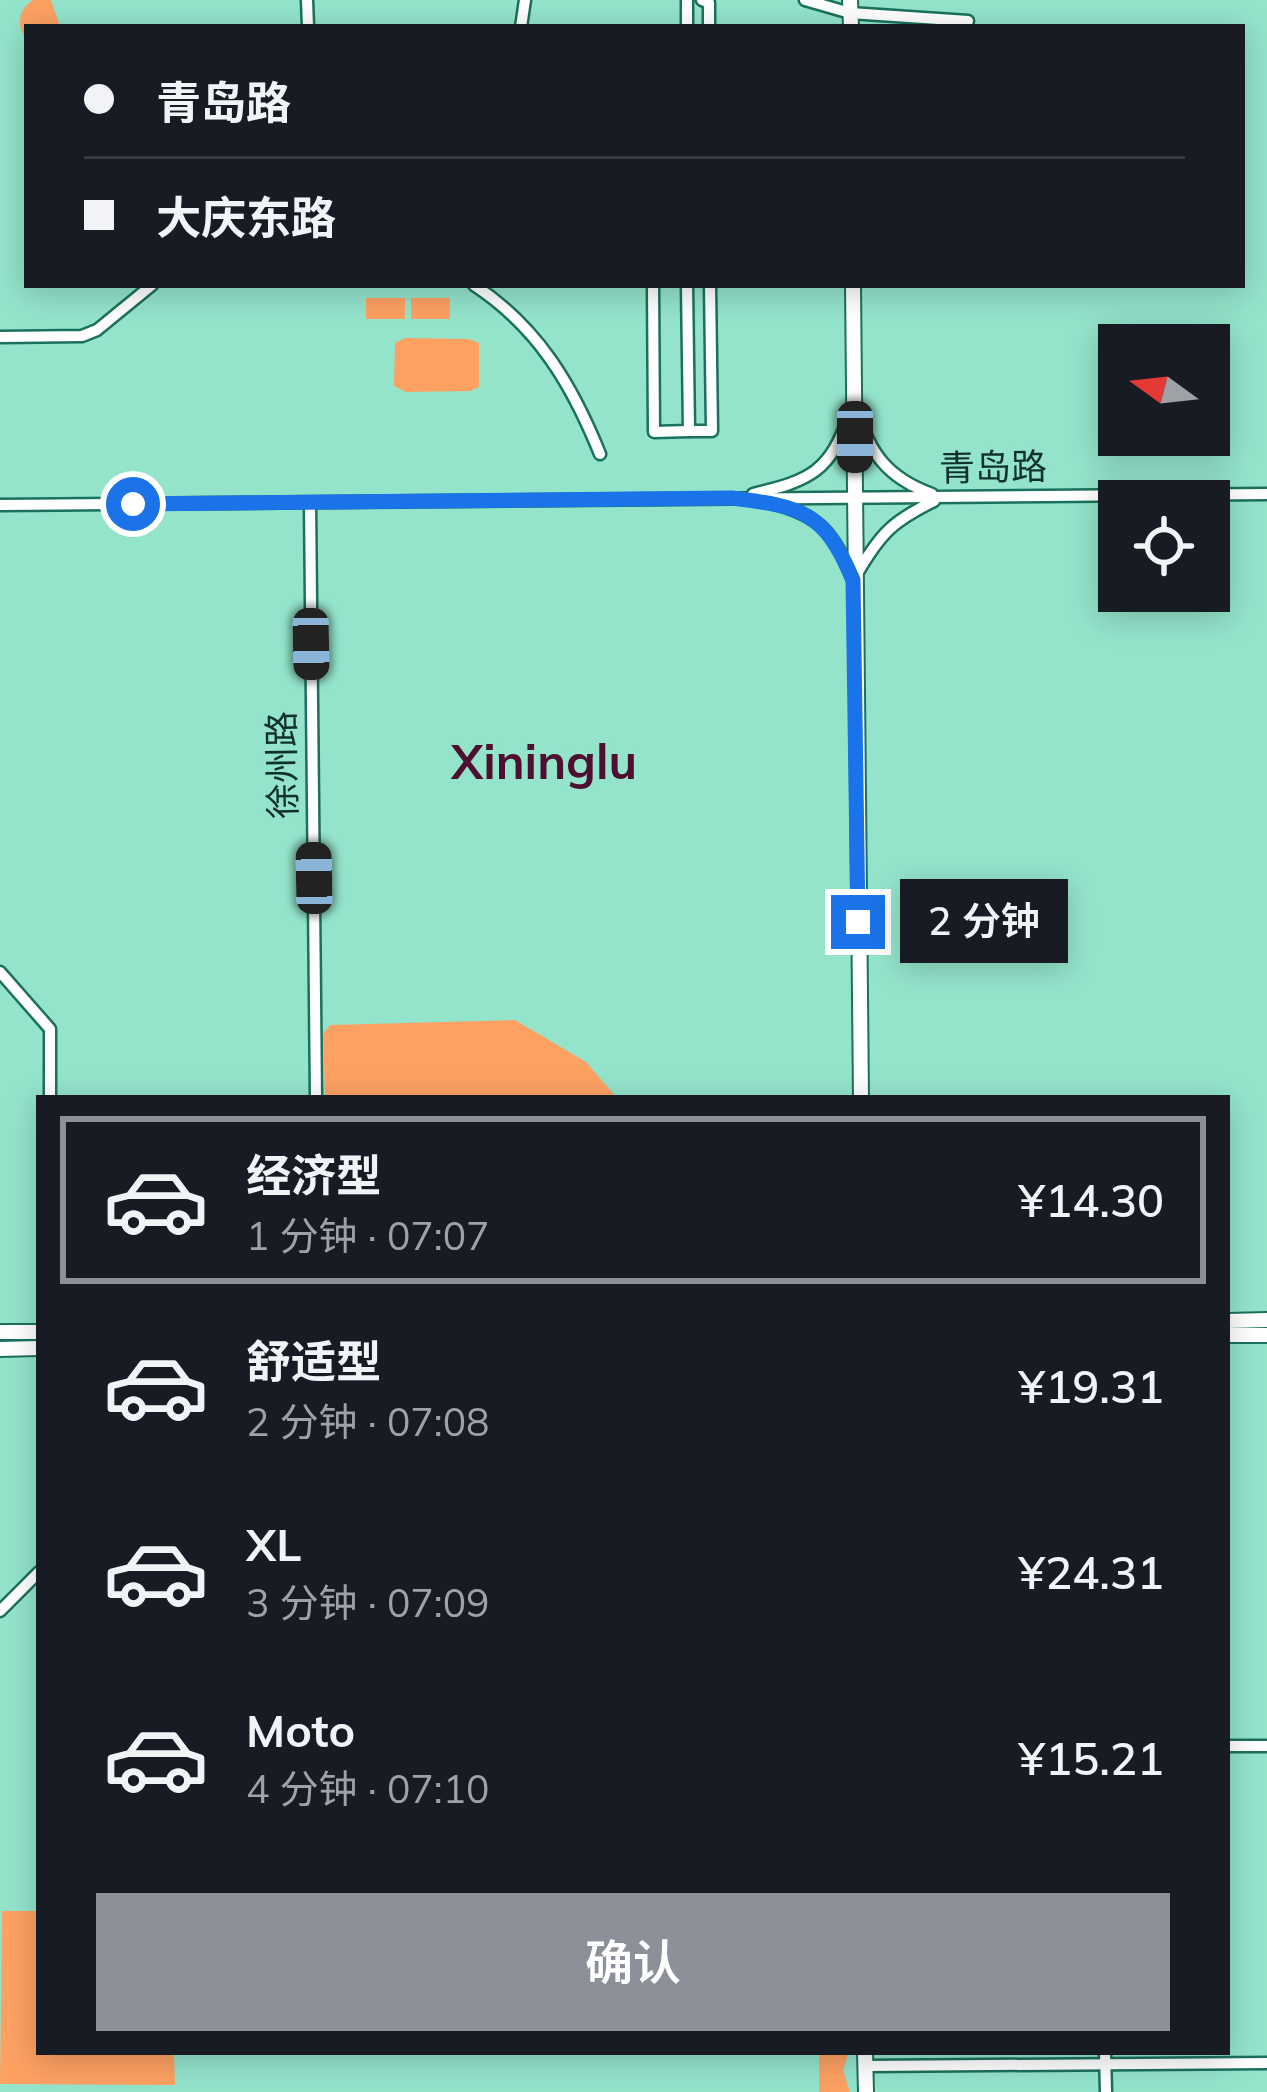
<!DOCTYPE html>
<html lang="zh">
<head>
<meta charset="utf-8">
<style>
	:root { --surface:#171b24; --page:#20242c; --text:#f1f3f6; --muted:#9ea1a6; --line:#363941; --accent:#8c9099 }
	body { margin:0; font-family:Mulish,"Noto Sans SC",sans-serif; background:var(--page); color:var(--text); height:100vh; display:flex; flex-direction:column; font-size:45px; white-space:nowrap }
	* { box-sizing:border-box; margin:0 }
	p { font-size:39px; color:var(--muted) }
	.icon { flex:none; width:66px; height:66px; fill:none; stroke:currentColor; stroke-width:2; stroke-linecap:round; stroke-linejoin:round }
	.map { position:relative; flex:1; overflow:hidden }
	.side { position:absolute; left:36px; top:1095px; width:1194px; height:960px; display:flex; flex-direction:column; background:var(--surface); border-radius:0px; box-shadow:0 6px 30px #0003 }
	.side>* { flex:none }
	.banner { position:absolute; left:24px; top:24px; width:1221px; height:264px; border-radius:0px; box-shadow:0 6px 30px #0003; display:grid; align-content:center; height:264px; padding:0 60px; background:var(--surface) }
	.needle { width:78px; rotate:285deg }
	.fabs { position:absolute; left:1098px; top:324px; display:grid; gap:24px }
	.fabs a { display:grid; place-items:center; width:132px; height:132px; border-radius:0px; background:var(--surface); box-shadow:0 6px 30px #0003; font-size:60px }
	.end { position:absolute; width:54px; height:54px; margin:-27px; border:15px solid #1a73e8; background:#fff; box-shadow:0 0 0 6px #fff }
	.from { border-radius:50% }
	.bubble { position:absolute; height:84px; border-radius:0px; background:var(--surface); box-shadow:0 6px 30px #0003; font-size:39px; font-weight:600; line-height:84px; text-align:center }
	.car { position:absolute; width:36px; height:72px; margin:-36px -18px; border-radius:15px; box-shadow:0 0 9px 3px #0007; background:linear-gradient(#222 24%,#8ab4d8 0 40%,#222 0 76%,#8ab4d8 0 86%,#222 0) }
	.banner b { display:flex; align-items:center; gap:42px; height:114px; font-size:45px }
	.banner b+b { border-top:3px solid var(--line) }
	.banner i { width:30px; height:30px; background:var(--text) }
	ul { padding:21px 0 0; list-style:none }
	li { display:flex; align-items:center; gap:36px; height:168px; margin:0 24px 18px; padding:0 36px; border:6px solid transparent; border-radius:0px }
	li div { flex:1 }
	li b { display:block; font-size:45px }
	li em { font-style:normal; font-weight:600 }
	li.current { border-color:var(--accent) }
	li>.icon { width:108px; height:108px; stroke-width:1.5 }
	.primary-button { display:flex; gap:24px; margin-top:auto; padding:24px 60px }
	.primary-button a { flex:1; height:138px; border-radius:0px; background:var(--accent); color:#fff; font-size:48px; font-weight:600; line-height:138px; text-align:center }
	.map>svg:first-child { display:block }
	.green { fill:#fda163 }
	.lines { fill:none; stroke-linecap:round; stroke-linejoin:round }
	.minor-casing { stroke:#1b715d; stroke-width:15 }
	.major-casing { stroke:#1b715d; stroke-width:18 }
	.minor { stroke:#fff; stroke-width:10 }
	.major { stroke:#fff; stroke-width:14 }
	.route { stroke:#1a73e8; stroke-width:15 }
	.labels { text-anchor:middle; stroke-width:9; stroke-linejoin:round; paint-order:stroke }
	.street-label { font-size:36px; fill:#11322a; stroke:#94e4cc }
	.district-label { font-size:48px; font-weight:bold; fill:#4f0f30; stroke:#94e4cc }
</style>
</head>
<body>
<div class="map">
<svg width="1267" height="2092" viewBox="0 0 1267 2092">
	<rect width="100%" height="100%" fill="#94e4cc"/>
	<g class="green">
		<path d="M33,0H51L60,27H27V40C16,27 18,9 33,0Z"/>
		<rect x="366" y="298" width="39" height="21"/>
		<rect x="411" y="298" width="39" height="21"/>
		<polygon points="405,338 469,339 479,343 479,387 470,391 406,392 394,386 395,343"/>
		<polygon points="515,1020 586,1062 617,1098 325,1098 323,1034 330,1025"/>
		<polygon points="2,1911 39,1911 39,2052 174,2052 175,2085 0,2084"/>
		<polygon points="819,2052 849,2052 843,2070 850,2092 819,2092"/>
	</g>
	<g class="lines">
		<g class="minor-casing">
			<g id="minor">
				<polyline points="307,0 308,27"/>
				<polyline points="687,0 687,27"/>
				<polyline points="702,0 709,3 709,27"/>
				<polyline points="805,0 850,13 968,21"/>
				<polyline points="521,27 525,0"/>
				<path d="M474,285C538,327 572,385 600,454"/>
				<polyline points="653,285 654,432 689,431"/>
				<polyline points="687,285 689,431 712,431 710,285"/>
				<polyline points="0,337 82,336 97,330 152,285"/>
				<path d="M857,411C870,454 888,478 932,494"/>
				<path d="M753,494C811,480 830,472 850,413"/>
				<polyline points="310,503 316,1098"/>
				<path d="M771,503C822,516 833,533 853,580"/>
				<polyline points="0,505 1267,494"/>
				<path d="M858,572C881,533 893,521 934,501"/>
				<polyline points="0,972 50,1029 50,1098"/>
				<polyline points="0,1611 39,1572"/>
				<polyline points="1227,1746 1267,1746"/>
				<polyline points="1105,2052 1106,2092"/>
				<polyline points="866,2066 1267,2063"/>
			</g>
		</g>
		<g class="major-casing">
			<g id="major">
				<polyline points="850,0 851,27"/>
				<polyline points="853,285 861,1098"/>
				<polyline points="1227,1321 1267,1320"/>
				<polyline points="0,1332 39,1332"/>
				<polyline points="1227,1335 1267,1335"/>
				<polyline points="0,1349 39,1348"/>
				<polyline points="865,2052 866,2092"/>
			</g>
		</g>
		<use href="#minor" class="minor"/>
		<use href="#major" class="major"/>
	</g>
	<g class="lines">
		<path class="route" d="M133,504L732,498C804,507 824,512 853,580L858,922"/>
	</g>
	<g class="labels">
		<g class="street-label">
			<text transform="translate(993 467) rotate(-1)" y="13">青岛路</text>
			<text transform="translate(282 765) rotate(-91)" y="13">徐州路</text>
		</g>
		<g class="district-label">
			<text x="544" y="779">Xininglu</text>
		</g>
	</g>
</svg>
<div class="fabs">
<a><svg class="needle" viewBox="-14 -14 28 28"><path d="M0-13l5 13h-10z" fill="#e53935"/><path d="M0 13l5-13h-10z" fill="#9ea1a6"/></svg></a>
<a><svg class="icon" aria-label="locate" viewBox="0 0 24 24"><circle cx="12" cy="12" r="6"/><path d="M12 2v4M12 18v4M2 12h4M18 12h4"/></svg></a>
</div>
<i class="end from" style="left:133px;top:504px"></i>
<i class="end" style="left:858px;top:922px"></i>
<div class="bubble" style="left:900px;top:879px;width:168px">2 分钟</div>
<i class="car" style="left:855px;top:437px;rotate:180deg"></i>
<i class="car" style="left:311px;top:644px;rotate:179deg"></i>
<i class="car" style="left:314px;top:878px;rotate:359deg"></i>
<div class="banner">
<b><i class="from"></i>青岛路</b>
<b><i></i>大庆东路</b>
</div>
<section class="side">
<ul>
<li class="current"><svg class="icon" aria-label="car" viewBox="0 0 24 24"><path d="M5 17H2v-5l4-1 3-4h7l3 4 3 1v5h-3M9 17h6M6 11h13"/><circle cx="7" cy="17" r="2"/><circle cx="17" cy="17" r="2"/></svg><div><b>经济型</b><p>1 分钟 · 07:07</p></div><em>¥14.30</em></li>
<li><svg class="icon" aria-label="car" viewBox="0 0 24 24"><path d="M5 17H2v-5l4-1 3-4h7l3 4 3 1v5h-3M9 17h6M6 11h13"/><circle cx="7" cy="17" r="2"/><circle cx="17" cy="17" r="2"/></svg><div><b>舒适型</b><p>2 分钟 · 07:08</p></div><em>¥19.31</em></li>
<li><svg class="icon" aria-label="car" viewBox="0 0 24 24"><path d="M5 17H2v-5l4-1 3-4h7l3 4 3 1v5h-3M9 17h6M6 11h13"/><circle cx="7" cy="17" r="2"/><circle cx="17" cy="17" r="2"/></svg><div><b>XL</b><p>3 分钟 · 07:09</p></div><em>¥24.31</em></li>
<li><svg class="icon" aria-label="car" viewBox="0 0 24 24"><path d="M5 17H2v-5l4-1 3-4h7l3 4 3 1v5h-3M9 17h6M6 11h13"/><circle cx="7" cy="17" r="2"/><circle cx="17" cy="17" r="2"/></svg><div><b>Moto</b><p>4 分钟 · 07:10</p></div><em>¥15.21</em></li>
</ul>
<div class="primary-button"><a>确认</a></div>
</section>
</div>
</body>
</html>
